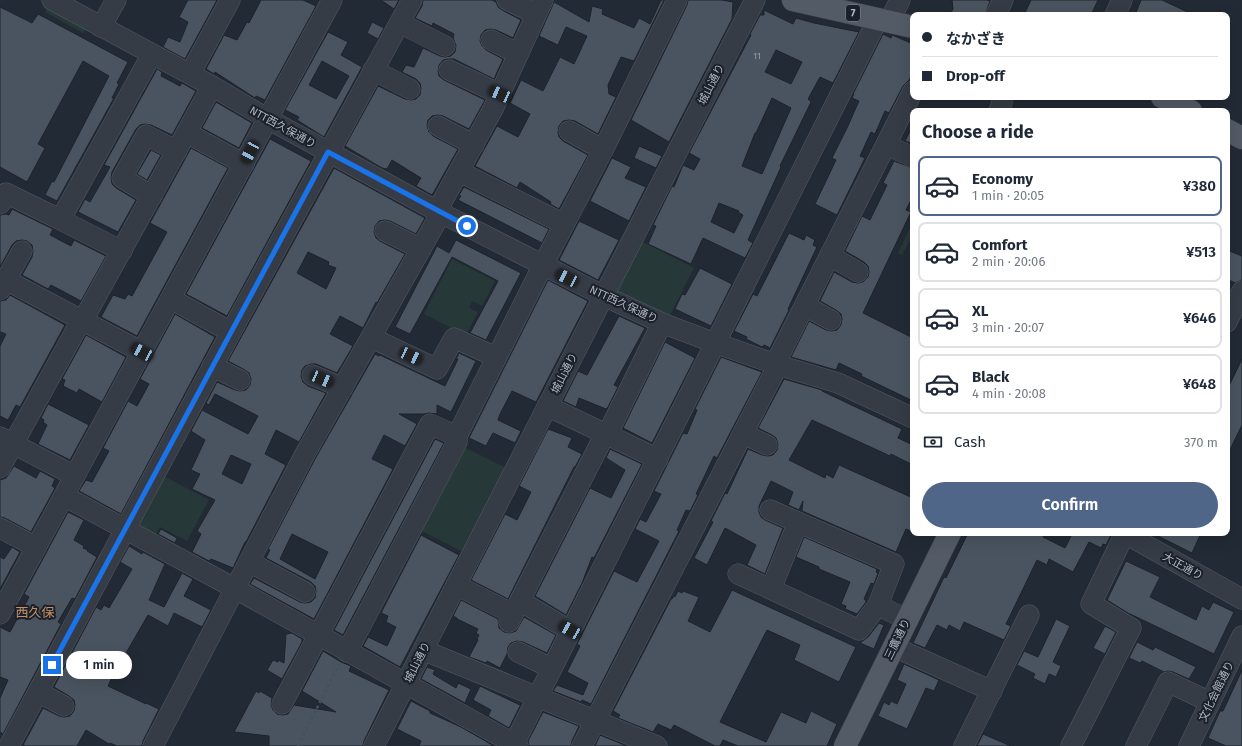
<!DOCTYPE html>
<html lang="en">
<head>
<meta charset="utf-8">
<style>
	:root { --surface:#fff; --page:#f2f2f3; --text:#1f2937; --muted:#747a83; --line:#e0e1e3; --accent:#4f6688 }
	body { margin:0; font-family:"Fira Sans","Noto Sans JP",sans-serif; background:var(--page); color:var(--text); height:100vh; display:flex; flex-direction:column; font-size:15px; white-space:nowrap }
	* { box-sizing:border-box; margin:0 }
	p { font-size:13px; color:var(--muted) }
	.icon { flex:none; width:22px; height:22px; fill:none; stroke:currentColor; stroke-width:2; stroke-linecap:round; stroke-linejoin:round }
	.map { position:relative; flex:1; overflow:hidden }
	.details { position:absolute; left:910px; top:108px; width:320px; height:428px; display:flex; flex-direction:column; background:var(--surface); border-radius:8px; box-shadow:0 4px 16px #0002 }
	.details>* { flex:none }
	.banner { position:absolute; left:910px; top:12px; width:320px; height:88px; border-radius:8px; box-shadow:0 4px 16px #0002; display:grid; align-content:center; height:88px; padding:0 12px; background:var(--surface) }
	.end { position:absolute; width:18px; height:18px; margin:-9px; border:5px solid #1a73e8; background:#fff; box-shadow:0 0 0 2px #fff }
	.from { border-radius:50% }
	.bubble { position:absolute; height:28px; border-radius:14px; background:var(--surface); box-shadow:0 4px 16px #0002; font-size:13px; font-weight:600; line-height:28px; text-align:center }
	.car { position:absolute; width:12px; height:24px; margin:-12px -6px; border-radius:5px; box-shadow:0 0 3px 1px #0007; background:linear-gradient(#222 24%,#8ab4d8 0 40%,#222 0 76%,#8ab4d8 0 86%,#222 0) }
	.banner b { display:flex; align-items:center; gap:14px; height:38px; font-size:15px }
	.banner b+b { border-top:1px solid var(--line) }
	.banner i { width:10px; height:10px; background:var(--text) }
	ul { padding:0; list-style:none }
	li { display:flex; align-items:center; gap:12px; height:60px; margin:0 8px 6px; padding:0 4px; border:2px solid var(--line); border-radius:8px }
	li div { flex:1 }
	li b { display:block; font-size:15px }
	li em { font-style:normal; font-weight:600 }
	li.active { border-color:var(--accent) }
	li>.icon { width:36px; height:36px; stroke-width:1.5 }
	h2 { padding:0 12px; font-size:18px; line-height:48px }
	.pay { display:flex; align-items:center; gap:10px; height:44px; padding:0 12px; font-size:15px }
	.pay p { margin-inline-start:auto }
	.primary-button { display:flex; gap:8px; margin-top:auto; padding:8px 12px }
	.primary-button a { flex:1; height:46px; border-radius:24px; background:var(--accent); color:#fff; font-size:16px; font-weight:600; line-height:46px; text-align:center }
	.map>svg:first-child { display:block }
	.green { fill:#273838 }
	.building { fill:#4a5460; stroke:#1d232c; fill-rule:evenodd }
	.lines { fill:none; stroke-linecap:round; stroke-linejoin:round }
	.minor-casing { stroke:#535a63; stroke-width:21 }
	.major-casing { stroke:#3f454f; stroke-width:23 }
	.path { stroke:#435355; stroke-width:2.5; stroke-dasharray:3 3; stroke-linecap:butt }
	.minor { stroke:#353c46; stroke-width:20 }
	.major { stroke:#535b66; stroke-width:22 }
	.route { stroke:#1a73e8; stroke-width:5 }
	.labels { text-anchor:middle; stroke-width:4; stroke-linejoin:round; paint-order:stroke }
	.number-label { font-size:9px; fill:#969eaa }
	.shield { fill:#1b212a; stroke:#838a94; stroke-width:1 }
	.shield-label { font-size:10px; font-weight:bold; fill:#b0b7c2 }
	.street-label { font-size:11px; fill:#b0b7c2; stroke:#1b212a }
	.quarter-label { font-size:13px; fill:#c88f65; stroke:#1b212a }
</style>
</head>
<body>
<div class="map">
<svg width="1242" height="746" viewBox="0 0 1242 746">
	<rect width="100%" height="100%" fill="#222a35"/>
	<g class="green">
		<polygon points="48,6 86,28 83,33 45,12"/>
		<polygon points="913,221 913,235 902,255 898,253"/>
		<polygon points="639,240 694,268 670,315 621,296 616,286"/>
		<polygon points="452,259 495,281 482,306 472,301 469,308 478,312 466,335 424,314"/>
		<polygon points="458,444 508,469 465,553 416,528"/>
		<polygon points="160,474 209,500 187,541 160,527 153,540 134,530"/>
	</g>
	<g class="building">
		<polygon points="188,0 217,0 185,59 163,47 168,37 180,42 188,22 179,17"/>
		<polygon points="261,0 303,0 316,6 265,100 256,96 255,98 215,72 214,74 206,69 224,35 237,40 247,22 249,23"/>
		<polygon points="381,0 399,0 394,9"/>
		<polygon points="423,0 492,0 496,2 498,7 502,10 521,20 513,38 496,30 491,29 485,30 481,35 480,41 482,46 486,50 503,59 494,79 454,59 448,59 443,60 439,65 438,71 439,76 444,80 485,100 469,129 443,116 438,115 432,116 428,120 427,126 429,132 433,136 458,149 432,195 416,186 421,178 392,160 387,169 382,168 345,146 378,86 405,99 411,100 416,99 420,95 421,88 420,83 416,79 402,72 406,65 414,67 423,48 440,56 445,57 451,56 455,52 456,45 453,38 454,34 433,23 432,26 415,18 422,6"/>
		<polygon points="661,0 664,0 634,61 621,57 608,85 609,94 616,97 598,134 575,121 569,120 563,121 559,126 558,132 559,137 563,141 588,155 559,209 550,204 551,202 520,182 517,188 475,166 497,126 518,137 530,114 510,103 521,80 543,91 560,57 574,64 587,36 566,27 558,45 539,36 554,2 589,22 592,6 603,9 602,14 634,28 639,18 650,24"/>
		<polygon points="688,0 722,0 733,2 732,19 669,142 631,120 687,5"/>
		<polygon points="952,0 987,0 990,1 985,15 950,15 953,9"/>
		<polygon points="1031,0 1098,0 1091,15 1024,15"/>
		<polygon points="1141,0 1162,0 1194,15 1135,15"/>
		<polygon points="0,7 32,23 38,14 128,62 117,83 119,84 112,98 114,98 57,201 45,195 52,181 54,182 109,76 83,61 38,144 45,148 27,182 0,167"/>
		<path d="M764,10L793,24L796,18L814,23L859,32L833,83L820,77L808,99L811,102L780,166L781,167L748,240L753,243L745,258L703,238L691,264L648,244L656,226L653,225L672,186L674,187L683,165L694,170L700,159L689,153L751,35L750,34L760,15H764ZM776,50L802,62L791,84L765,72ZM772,98L791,108L762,174L742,166L755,133H756ZM719,203L739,211L738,212L743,215L734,233L711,222Z"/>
		<polygon points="372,22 384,28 378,39 367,33"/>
		<path d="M328,32L348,42L341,55L362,67L324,137L297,120L299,117L285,110ZM322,61L349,76L336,99L309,85Z"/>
		<polygon points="883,34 891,38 892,35 913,44 913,73 909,80 903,86 889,113 885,111 875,134 871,132 860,156 865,158 837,215 815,204 836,160 832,158 847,128 859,101 852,98 854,94 853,94"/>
		<polygon points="157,69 162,72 161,76 180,86 182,83 196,91 172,135 151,125 145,124 140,125 136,129 112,172 111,178 112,184 116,188 136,200 118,232 78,212 85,199 90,202 110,167 104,165"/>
		<polygon points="216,102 252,123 239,148 202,128"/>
		<polygon points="913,125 913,144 905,141"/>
		<polygon points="270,139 311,161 227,316 186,294"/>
		<polygon points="639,146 662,156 656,168 634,158"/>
		<polygon points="191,148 228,168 137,336 101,317 113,295 125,299 128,294 132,296 167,232 150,223"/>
		<polygon points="151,150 161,155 147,180 137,174"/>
		<polygon points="612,158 631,167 625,178 646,187 629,221 590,201"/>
		<polygon points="894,161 913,168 913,196 906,210 911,212 863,313 913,338 913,401 861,376 862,374 839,363 836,370 791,357 809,321 826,330 831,331 837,330 841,325 842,319 841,314 836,310 820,301 834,272 852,282 858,283 863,282 868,277 869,272 868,266 864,262 845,251 862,216 870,220 887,185 883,183"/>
		<path d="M334,168L425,218L416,234L390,221L385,220L379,221L375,226L374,232L376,238L380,241L405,254L377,303L376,302L363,328L340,316L330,334L353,346L337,373L316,364H311L305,366L302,370L301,376L303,382L308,386L326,393L299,442L276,430L265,454L286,465L246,542H245L233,568L211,559L209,561L192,552L201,534L197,531L215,500L192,489L200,474L191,470L205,440L191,431L202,410L248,434L258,416L215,394L209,405L206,403L217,382L235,390L240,391L246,390L250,385L251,379L249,373L245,370L228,361ZM308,252L329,262L328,265L336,268L326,289L297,273ZM231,455L251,464L242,484L222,474Z"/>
		<polygon points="464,187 549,229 542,243 458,200 461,196 459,195"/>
		<polygon points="12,209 53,229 50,235 71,246 74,240 106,256 81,301 51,285 48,289 22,275 32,257 33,251 32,245 27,241 22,240 16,241 12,245 0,267 0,215 6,214 9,215"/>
		<polygon points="579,221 619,240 598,280 559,260"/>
		<polygon points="789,233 804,240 806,235 815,240 813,245 817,247 788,309 789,310 770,348 764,345 762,347 746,339 747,337 734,331 753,294 757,296"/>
		<polygon points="456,240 521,273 486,340 470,333 498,281 452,257 410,334 395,327 437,246 449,253"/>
		<polygon points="1227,250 1242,256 1242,280 1235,283 1227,279"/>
		<polygon points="700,268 732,284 711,326 675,309 682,294 685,295"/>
		<polygon points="548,280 588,301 536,402 512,391 500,414 498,420 521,431 515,443 493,433 486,446 469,438"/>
		<polygon points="10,295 65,325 20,407 16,405 8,420 0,416 0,346 6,334 0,332 0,301 6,300"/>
		<polygon points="175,314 215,337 121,514 79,491 86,480 92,482 109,451 103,448 128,401 137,406 149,384 140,379"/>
		<polygon points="619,316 645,328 614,385 618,387 608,407 606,409 579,398 576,407 563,401 578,371 587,375"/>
		<polygon points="86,335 126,357 102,402 79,389 77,393 63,386 65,380 62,379"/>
		<polygon points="665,342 695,358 652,443 623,428"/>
		<path d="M459,353L476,361L451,412L437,405V414L429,413L424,414H399L417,424L405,446L384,435L372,459L393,469L314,619L250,584L254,578L300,602L305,603L311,602L315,598L316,591L315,586L311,582L266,558L270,550L268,549L315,459L375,354L379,356L380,355L445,386L458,359H456ZM292,534L328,552L315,579L280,559Z"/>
		<polygon points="721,357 762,372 717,458 714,456 696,494 698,495 690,511 686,510 677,530 679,531 591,704 582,700 581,702 553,691 557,685 583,695 588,683 567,672 580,646 577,644 614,571 637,582 659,541 635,529 640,519 646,522 661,494 654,491 683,433 687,434 697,410 695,409"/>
		<polygon points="1242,359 1242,425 1227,456 1227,390"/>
		<polygon points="784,379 822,390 822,391 902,429 898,438 913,445 913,465 891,454 890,456 812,420 789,460 825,478 826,474 833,478 839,465 913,498 913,532 906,529 896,552 802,511 803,501 799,510 788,505 793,492 771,481 759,506 759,512 761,517 765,520 783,528 765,574 747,565 756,545 725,528 707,565 694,558 713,522 711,521 725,493 727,494 748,449 762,455 768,456 773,455 777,450 778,444 776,438 772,435 758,428"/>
		<polygon points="48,404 89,425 70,460 38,444 47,425 43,422 44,420 41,418"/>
		<polygon points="548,429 572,438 568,447 582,454 575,467 574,467 508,599 471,580 505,514 517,520 531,492 519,486"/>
		<polygon points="435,439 444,443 343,635 334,630"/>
		<polygon points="610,449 642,464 594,558 592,557 582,583 566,615 535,596 590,488 611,498 625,470 606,458"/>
		<polygon points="14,466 36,478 40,471 55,479 52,486 55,488 31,532 5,518 0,517 0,480 6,478"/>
		<polygon points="68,512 84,520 74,540 84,546 83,548 88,550 87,551 97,557 75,599 72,598 58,622 61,624 3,734 0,732 0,698 8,680 0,677 0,627 10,632 29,597 24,594"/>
		<polygon points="161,529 177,538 175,543 158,534"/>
		<polygon points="968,533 1045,533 1043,537 1065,548 1072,534 1069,533 1112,533 1106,545 1103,544 1101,548 1089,542 1073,572 1049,559 1047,565 1037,560 1006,624 1011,626 1004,640 964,622 960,631 949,625 947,630 937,625 925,648 913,643 944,577 946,578"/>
		<polygon points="1152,533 1201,533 1192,553"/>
		<polygon points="421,535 459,555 400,667 363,646 368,637 387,646 396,627 386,622 388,616 381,613"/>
		<polygon points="804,537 877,569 876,572 878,573 874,584 871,583 864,599 866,601 866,602 857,614 845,609 846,606 841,604 850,582 819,569 819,567 796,557"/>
		<polygon points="129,546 142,554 143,552 165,564 149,600 164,607 182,573 193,579 184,596 211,610 202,627 174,613 168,626 148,615 122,660 121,659 108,686 146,704 146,703 159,709 143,741 142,746 117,746 110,743 109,744 86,730 77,746 25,746 23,745 43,708 59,716 64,717 70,716 74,711 75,705 74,700 69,696 54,687 96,607 101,610 104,605 109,608 132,569 120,562"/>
		<polygon points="12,547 20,552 0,589 0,557 4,559"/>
		<polygon points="1126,561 1160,577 1150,597 1196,620 1202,606 1209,610 1213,602 1234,612 1214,654 1128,613 1107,600"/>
		<polygon points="732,590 856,647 839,682 794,660 800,645 767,630 720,722 766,742 781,712 806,723 811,711 837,724 827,746 738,746 723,740 720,746 715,746 674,725 671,730 658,724 653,732 618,718 620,715 613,711 671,599 672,599 674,596 675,597 678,591 682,593 683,591 699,597 688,621 710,632"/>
		<polygon points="461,600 498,619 499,628 504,632 510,633 516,631 524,617 556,635 547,653 523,642 517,641 511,643 508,647 507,654 500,668 487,661 486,663 469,657 478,640 477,639 479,635 476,633 478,629 457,619 457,618 453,616"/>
		<polygon points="1056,619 1070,626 1053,662 1061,666 1056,677 1049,674 1045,684 1033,678 1035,674 1017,665 1024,651 1038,657"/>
		<polygon points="879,623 884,625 874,649 860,643 868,637"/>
		<polygon points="1105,626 1116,632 1105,654 1093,648"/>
		<polygon points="292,633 302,639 302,642 282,679 267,670 273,660 278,662 278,660 284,663 286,634"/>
		<polygon points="1137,642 1153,650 1155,647 1196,667 1189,679 1173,672 1168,671 1164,672 1142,661 1140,663 1129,658"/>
		<polygon points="323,651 341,662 351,666 349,671 389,690 364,741 363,746 269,746 269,736 234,732 256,691 259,693 260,691 272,698 271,705 273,710 277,714 282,715 288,714 294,705 336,712 302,691"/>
		<polygon points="904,664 939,680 934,691 926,688 907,729 878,716 884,702 889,705 891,701 897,704 906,684 897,680"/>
		<polygon points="427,667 435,670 433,674 436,676 456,688 458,683 471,689 465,703 421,679"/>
		<polygon points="1242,670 1242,746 1226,746 1208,738 1220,711 1223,711"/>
		<polygon points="480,686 520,705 521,704 509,728 488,716 491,710 473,700"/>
		<polygon points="411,701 430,711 430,713 461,727 494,746 419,746 421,741 397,729"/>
		<polygon points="543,712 579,726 572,741 571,746 529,746 528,741"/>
		<polygon points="983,734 1011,746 977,746"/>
		<polygon points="600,735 627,746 595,746"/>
	</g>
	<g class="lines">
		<g class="minor-casing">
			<g id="minor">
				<polyline points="52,0 212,86 268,119 437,211 604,296 662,323 715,343 778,365 838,383 913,418"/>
				<polyline points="507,0 536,14"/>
				<polyline points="996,15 1003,0"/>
				<polyline points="1115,15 1122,0"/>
				<polyline points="889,22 900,0"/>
				<polyline points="400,23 445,46"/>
				<polyline points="101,27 116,0"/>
				<polyline points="491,40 518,54"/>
				<polyline points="373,70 410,89"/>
				<polyline points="449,70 500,94"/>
				<polyline points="190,74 230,0"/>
				<polyline points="999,111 1002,103 1002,97"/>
				<polyline points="438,126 474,145"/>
				<polyline points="569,131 603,150"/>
				<polyline points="187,133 244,164"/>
				<polyline points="886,145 913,157"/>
				<polyline points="460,172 564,224"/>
				<polyline points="152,196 122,178 146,135 177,151"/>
				<polyline points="0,204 6,193 55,217 59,217 63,215 152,54"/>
				<polyline points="437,211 493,109 543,0"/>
				<polyline points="55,217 122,251"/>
				<polyline points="385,231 421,249"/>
				<polyline points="830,256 858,272"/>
				<polyline points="6,280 142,352"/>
				<polyline points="0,290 22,251"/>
				<polyline points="171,299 231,332"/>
				<polyline points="805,306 831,320"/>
				<polyline points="1227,322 1242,291"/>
				<polyline points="372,338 437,369 454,338 496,357"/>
				<polyline points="775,364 913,91"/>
				<polyline points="212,366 240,380"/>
				<polyline points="312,375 343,388"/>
				<polyline points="547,406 658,459"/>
				<polyline points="743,434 767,445"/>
				<polyline points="607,435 662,323"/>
				<polyline points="0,437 75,476"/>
				<polyline points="0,468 82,319 87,313 212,86"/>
				<polyline points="64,496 236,589 518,746"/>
				<polyline points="0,528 36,547"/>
				<polyline points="1124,533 1242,599"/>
				<polyline points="249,562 305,592"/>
				<polyline points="738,574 859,630 878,605 894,564 770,510"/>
				<polyline points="456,585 513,614"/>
				<polyline points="771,589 798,522"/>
				<polyline points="520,601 571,631"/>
				<polyline points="878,605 907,620"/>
				<polyline points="0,614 332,0"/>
				<polyline points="509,622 605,434"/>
				<polyline points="423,650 657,746"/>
				<polyline points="903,651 992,691"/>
				<polyline points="347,652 457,442 457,436 543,265 603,150 677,0"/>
				<polyline points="518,652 551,668"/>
				<polyline points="38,692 64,706"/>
				<polyline points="282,704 430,424 457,436"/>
				<polyline points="9,746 231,332 412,0"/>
				<polyline points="153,746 305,454 441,213"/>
				<path d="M374,746C501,497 627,248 755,0"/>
				<polyline points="513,746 878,19"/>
				<polyline points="582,746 778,365"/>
				<polyline points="964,746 1029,615"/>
				<polyline points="1071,746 1131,628 1091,604 1125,533"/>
				<polyline points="1136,746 1168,682 1210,702"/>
				<polyline points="1189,746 1242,636"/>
			</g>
		</g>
		<g class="major-casing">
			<g id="major">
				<polyline points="793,0 913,27"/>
				<polyline points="1162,97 1191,111"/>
				<polyline points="1227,130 1242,138"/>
				<polyline points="845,746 950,533"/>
			</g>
		</g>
		<polyline class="path" points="298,746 339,664"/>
		<use href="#minor" class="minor"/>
		<use href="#major" class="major"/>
	</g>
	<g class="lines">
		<polyline class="route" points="52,665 328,152 467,226"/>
	</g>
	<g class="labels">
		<g class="number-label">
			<text x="757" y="59">11</text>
		</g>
		<rect class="shield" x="846" y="5" width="14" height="16" rx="3"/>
		<g class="shield-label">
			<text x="853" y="17">7</text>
		</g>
		<g class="street-label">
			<text transform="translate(711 84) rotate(-63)" y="4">城山通り</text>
			<text transform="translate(283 127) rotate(29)" y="4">NTT西久保通り</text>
			<text transform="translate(624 304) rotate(25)" y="4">NTT西久保通り</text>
			<text transform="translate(564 373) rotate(-63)" y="4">城山通り</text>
			<text transform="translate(1183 566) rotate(29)" y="4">大正通り</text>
			<text transform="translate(897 639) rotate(-64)" y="4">三鷹通り</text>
			<text transform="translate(417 662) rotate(-63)" y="4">城山通り</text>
			<text transform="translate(1216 691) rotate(-64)" y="4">文化会館通り</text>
		</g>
		<g class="quarter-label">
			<text x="35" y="617">西久保</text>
		</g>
	</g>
</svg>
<i class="end from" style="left:467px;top:226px"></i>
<i class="end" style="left:52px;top:665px"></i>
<div class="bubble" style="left:66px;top:651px;width:66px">1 min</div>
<i class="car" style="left:500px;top:94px;rotate:294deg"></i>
<i class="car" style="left:250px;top:152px;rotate:208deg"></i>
<i class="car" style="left:567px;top:278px;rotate:296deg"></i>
<i class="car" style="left:142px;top:352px;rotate:298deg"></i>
<i class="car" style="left:411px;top:356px;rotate:115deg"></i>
<i class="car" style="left:322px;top:379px;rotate:113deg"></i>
<i class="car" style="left:570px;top:630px;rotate:300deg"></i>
<div class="banner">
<b><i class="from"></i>なかざき</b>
<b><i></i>Drop-off</b>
</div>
<section class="details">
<h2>Choose a ride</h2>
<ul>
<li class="active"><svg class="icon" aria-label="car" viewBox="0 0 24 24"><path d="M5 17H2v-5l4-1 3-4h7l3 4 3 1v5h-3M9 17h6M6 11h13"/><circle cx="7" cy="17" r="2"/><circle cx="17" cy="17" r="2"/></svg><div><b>Economy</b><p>1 min · 20:05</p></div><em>¥380</em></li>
<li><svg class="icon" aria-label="car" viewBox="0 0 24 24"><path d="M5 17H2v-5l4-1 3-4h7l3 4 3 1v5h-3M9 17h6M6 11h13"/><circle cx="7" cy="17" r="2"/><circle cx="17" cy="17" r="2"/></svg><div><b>Comfort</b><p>2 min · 20:06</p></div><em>¥513</em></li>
<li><svg class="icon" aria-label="car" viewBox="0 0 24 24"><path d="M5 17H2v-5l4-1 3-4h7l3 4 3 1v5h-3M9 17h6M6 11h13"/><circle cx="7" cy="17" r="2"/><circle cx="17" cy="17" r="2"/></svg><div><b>XL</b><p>3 min · 20:07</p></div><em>¥646</em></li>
<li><svg class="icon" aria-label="car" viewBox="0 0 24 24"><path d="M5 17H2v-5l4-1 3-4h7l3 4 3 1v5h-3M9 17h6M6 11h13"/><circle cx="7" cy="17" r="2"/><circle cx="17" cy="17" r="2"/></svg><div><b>Black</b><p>4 min · 20:08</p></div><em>¥648</em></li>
</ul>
<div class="pay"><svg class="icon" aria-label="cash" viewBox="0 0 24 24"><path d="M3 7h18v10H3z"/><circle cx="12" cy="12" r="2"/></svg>Cash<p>370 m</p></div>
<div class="primary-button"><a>Confirm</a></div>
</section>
</div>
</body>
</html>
